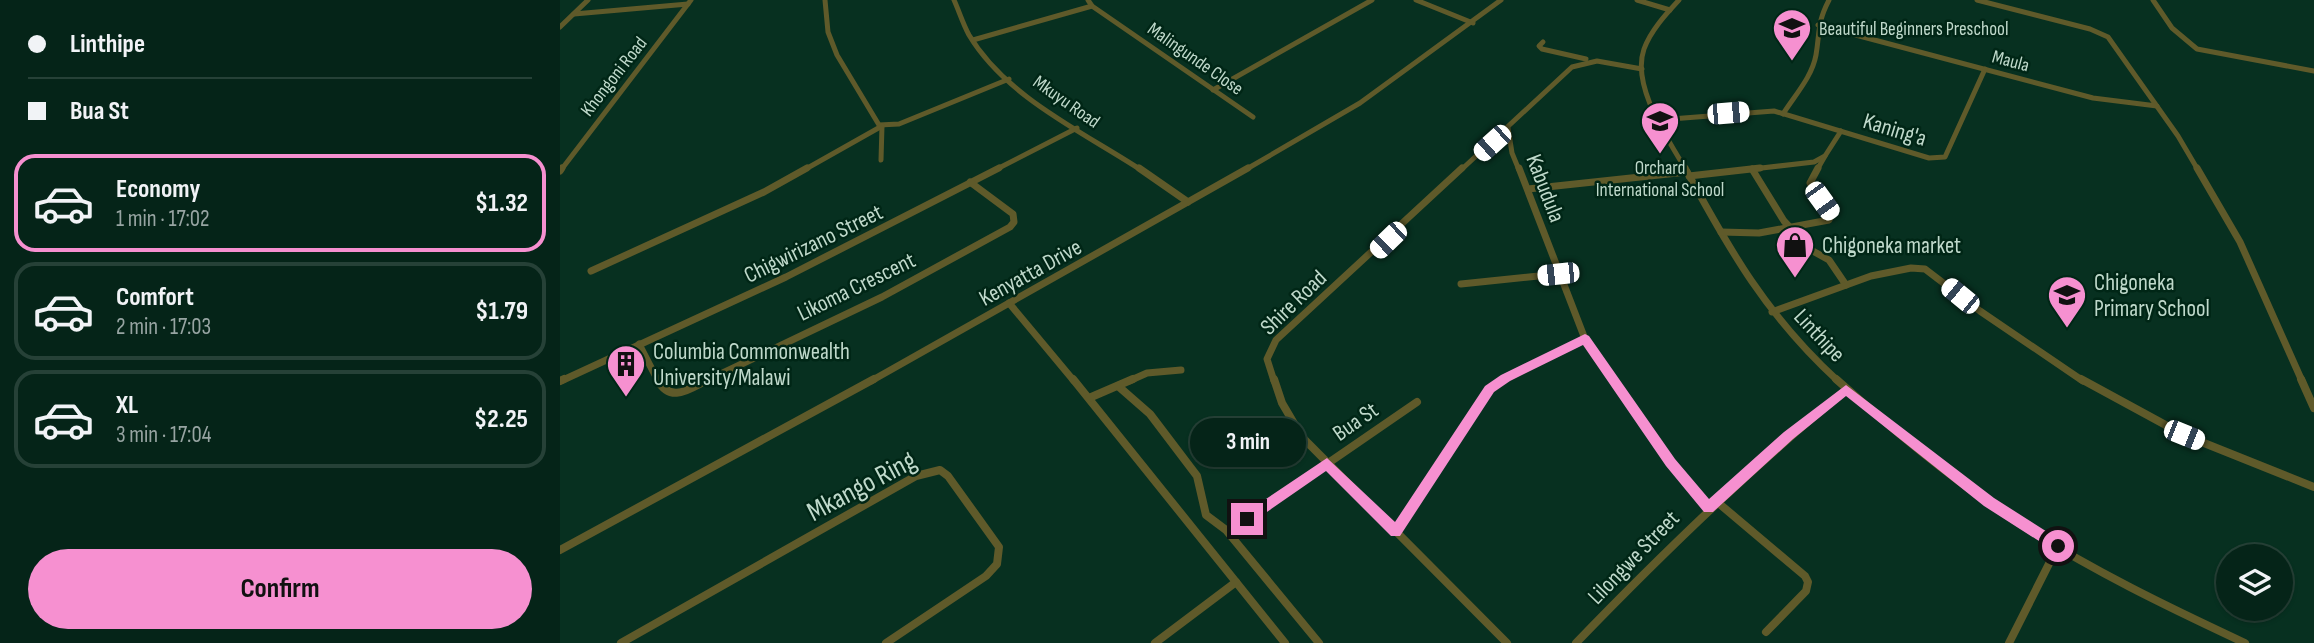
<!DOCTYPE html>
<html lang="en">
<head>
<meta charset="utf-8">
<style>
	:root { --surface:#052418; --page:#0e2c21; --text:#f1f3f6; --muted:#97a4a2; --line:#264137; --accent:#f690d0 }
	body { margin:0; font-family:"Sofia Sans Condensed",sans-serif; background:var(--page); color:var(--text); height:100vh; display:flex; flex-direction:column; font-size:26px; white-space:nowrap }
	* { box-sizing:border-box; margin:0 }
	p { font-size:23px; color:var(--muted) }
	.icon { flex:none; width:38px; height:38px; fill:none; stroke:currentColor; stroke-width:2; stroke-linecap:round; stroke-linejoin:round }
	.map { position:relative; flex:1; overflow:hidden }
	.details { display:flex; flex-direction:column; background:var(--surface); width:560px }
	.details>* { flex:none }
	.banner { display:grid; align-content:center; height:154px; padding:0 28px; background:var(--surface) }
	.controls { position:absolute; left:1656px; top:544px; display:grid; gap:14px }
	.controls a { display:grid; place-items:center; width:77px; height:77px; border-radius:50%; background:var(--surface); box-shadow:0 2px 5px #0004,0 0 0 2px var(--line); font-size:35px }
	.end { position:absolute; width:32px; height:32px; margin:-16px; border:9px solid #f690d0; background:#111; box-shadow:0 0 0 4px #111 }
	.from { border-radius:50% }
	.bubble { position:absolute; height:49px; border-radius:24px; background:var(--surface); box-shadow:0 2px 5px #0004,0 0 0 2px var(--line); font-size:23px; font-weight:700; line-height:49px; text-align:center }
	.car { position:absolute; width:21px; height:42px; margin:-21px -10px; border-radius:9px; box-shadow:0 0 5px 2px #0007; background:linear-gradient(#fff 24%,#345 0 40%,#fff 0 76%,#345 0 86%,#fff 0) }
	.banner b { display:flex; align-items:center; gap:24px; height:66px; font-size:26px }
	.banner b+b { border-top:2px solid var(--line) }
	.banner i { width:18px; height:18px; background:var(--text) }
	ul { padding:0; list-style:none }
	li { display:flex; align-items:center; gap:21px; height:98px; margin:0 14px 10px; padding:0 14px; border:4px solid var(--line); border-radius:21px }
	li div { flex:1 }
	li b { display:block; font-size:26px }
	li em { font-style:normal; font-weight:700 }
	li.selected { border-color:var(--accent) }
	li>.icon { width:63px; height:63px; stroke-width:1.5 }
	.button { display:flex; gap:14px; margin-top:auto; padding:14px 28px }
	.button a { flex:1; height:80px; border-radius:42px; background:var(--accent); color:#111; font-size:28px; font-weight:700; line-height:80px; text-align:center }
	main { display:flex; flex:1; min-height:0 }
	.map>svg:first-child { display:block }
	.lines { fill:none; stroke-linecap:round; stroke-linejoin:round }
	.minor-far2 { stroke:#5f5a2a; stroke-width:5 }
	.minor-far1 { stroke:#5f5a2a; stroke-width:7 }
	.minor { stroke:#5f5a2a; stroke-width:8 }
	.route { fill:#f690d0 }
	.labels { text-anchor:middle; stroke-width:5; stroke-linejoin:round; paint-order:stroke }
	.far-poi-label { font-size:19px; fill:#bfd9cb; stroke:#002616; text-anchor:start }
	.far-street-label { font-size:19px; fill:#bfd9cb; stroke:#002616 }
	.street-label { font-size:23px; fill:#bfd9cb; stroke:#002616 }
	.poi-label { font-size:23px; fill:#bfd9cb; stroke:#002616; text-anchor:start }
	.near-street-label { font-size:28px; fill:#bfd9cb; stroke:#002616 }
</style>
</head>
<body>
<main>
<section class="details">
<div class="banner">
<b><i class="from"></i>Linthipe</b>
<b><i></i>Bua St</b>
</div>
<ul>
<li class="selected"><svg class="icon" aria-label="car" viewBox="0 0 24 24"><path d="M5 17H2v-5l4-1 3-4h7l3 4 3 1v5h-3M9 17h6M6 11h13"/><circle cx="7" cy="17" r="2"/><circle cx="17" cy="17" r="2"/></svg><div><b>Economy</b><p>1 min · 17:02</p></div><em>$1.32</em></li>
<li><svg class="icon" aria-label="car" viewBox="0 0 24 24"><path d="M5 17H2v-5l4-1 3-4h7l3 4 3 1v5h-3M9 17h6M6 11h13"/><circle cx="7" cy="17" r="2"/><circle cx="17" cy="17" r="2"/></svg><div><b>Comfort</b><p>2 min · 17:03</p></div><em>$1.79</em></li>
<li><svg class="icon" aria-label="car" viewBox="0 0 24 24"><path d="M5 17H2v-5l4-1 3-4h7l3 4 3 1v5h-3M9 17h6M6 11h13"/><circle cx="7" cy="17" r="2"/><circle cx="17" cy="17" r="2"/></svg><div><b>XL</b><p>3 min · 17:04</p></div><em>$2.25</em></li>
</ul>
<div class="button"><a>Confirm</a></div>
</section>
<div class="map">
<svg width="1754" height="643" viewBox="0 0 1754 643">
	<rect width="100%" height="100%" fill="#073020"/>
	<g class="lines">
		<g class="minor-far2">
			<polyline points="265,0 268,32 277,55 319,125 339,124 449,79"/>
			<path d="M394,0C399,11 403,24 409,35C446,97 523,132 581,170"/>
			<polyline points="528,0 532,6 693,117"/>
			<polyline points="856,0 913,23"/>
			<polyline points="1077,0 1110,10"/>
			<path d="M1119,0C1106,14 1091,30 1084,49C1071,86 1108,139 1126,170"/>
			<polyline points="1417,0 1530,29 1548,37 1618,136 1638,170"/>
			<polyline points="1593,0 1612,28 1637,49 1754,71"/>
			<polyline points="14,14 128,4"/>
			<polyline points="1258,25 1533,98 1597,106"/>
			<polyline points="0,27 28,0"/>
			<polyline points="413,40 532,6"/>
			<polyline points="983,42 979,46 982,49 1026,59"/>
			<polyline points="653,90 812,0"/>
			<path d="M1223,114C1235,95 1252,77 1256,55C1260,31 1257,23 1269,0"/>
			<polyline points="1098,120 1214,111 1369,158 1385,157 1425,69"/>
			<polyline points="948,128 952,153 959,170"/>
			<polyline points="321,160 322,126"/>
			<polyline points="1,170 131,0"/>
			<polyline points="244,170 322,126"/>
			<polyline points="435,170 517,128"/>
			<polyline points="685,170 800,103 941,0"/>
			<polyline points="901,170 1012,67 1037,61 1082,69"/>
			<polyline points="1184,170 1254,162 1265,156 1281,131"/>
			<polyline points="1257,170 1265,156"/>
		</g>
		<g class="minor-far1">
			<polyline points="579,168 628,202"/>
			<polyline points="959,168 1025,339 1054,381"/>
			<path d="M1125,168C1170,251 1207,316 1278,381"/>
			<polyline points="1637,168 1680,242 1742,381"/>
			<polyline points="1192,169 1224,221 1251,250 1269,260 1286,285"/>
			<polyline points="0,171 2,168"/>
			<polyline points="1129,176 1200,168"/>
			<polyline points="968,189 1127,172"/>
			<polyline points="1161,232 1199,233 1269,220 1271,214 1250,183 1258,168"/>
			<polyline points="31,271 204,192 247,168"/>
			<polyline points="901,284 998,274"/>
			<polyline points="449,303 514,381"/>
			<polyline points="1212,312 1311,276 1351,268 1365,269 1420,311 1523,381"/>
			<polyline points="79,344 98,381"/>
			<polyline points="1,381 226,277 439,168"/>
			<polyline points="146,381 322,297 450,227 454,222 453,214 410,182"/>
			<polyline points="311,381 688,168"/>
			<polyline points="569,381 587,373 621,370"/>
			<polyline points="714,381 707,359 716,340 902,168"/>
			<polyline points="941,381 1025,339"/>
		</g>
		<g class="minor">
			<path d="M97,379C111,405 130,388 149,379"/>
			<polyline points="513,379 725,643"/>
			<polyline points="714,379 722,403 742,437 947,643"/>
			<polyline points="1052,379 1110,463 1148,508"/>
			<path d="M1276,379C1333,430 1395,482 1460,524C1531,570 1608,607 1685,643"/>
			<polyline points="1521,379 1624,435 1754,487"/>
			<polyline points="1741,379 1754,408"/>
			<polyline points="0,381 4,379"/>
			<polyline points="558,386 590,414 637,476 646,515 666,530 759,643"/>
			<polyline points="529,398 573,379"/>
			<polyline points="1156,501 1245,576 1248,582 1246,591 1206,632"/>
			<polyline points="687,519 857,402"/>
			<polyline points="836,532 930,389 944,379"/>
			<polyline points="0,550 314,379"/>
			<polyline points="61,643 356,476 380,470 388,476 439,547 437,564 426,576 326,643"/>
			<polyline points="595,643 676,582"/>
			<path d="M1016,643C1102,554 1190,468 1286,390"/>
			<polyline points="1449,643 1498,546"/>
		</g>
	</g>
	<polygon class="route" points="1025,334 1029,336 1115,459 1149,499 1224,432 1286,385 1434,498 1503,542 1505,546 1498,552 1493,550 1424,506 1286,396 1233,439 1153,512 1144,512 1106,466 1023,345 950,381 934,392 840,536 831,536 766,471 691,523 682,523 682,515 767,458 835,522 925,386 941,375"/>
	<defs>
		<g id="school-pin" transform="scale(2.0125)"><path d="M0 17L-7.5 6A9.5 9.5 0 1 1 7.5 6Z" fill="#f690d0" stroke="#002616"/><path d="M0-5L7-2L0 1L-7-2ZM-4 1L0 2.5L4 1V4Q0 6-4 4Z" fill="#111"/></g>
		<g id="shop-pin" transform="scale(2.0125)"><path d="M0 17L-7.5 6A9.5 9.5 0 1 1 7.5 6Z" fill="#f690d0" stroke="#002616"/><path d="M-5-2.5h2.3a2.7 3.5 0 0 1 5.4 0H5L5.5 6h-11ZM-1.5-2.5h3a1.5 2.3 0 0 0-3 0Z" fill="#111"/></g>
		<g id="building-pin" transform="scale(2.0125)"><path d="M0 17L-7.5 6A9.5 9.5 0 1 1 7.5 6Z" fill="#f690d0" stroke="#002616"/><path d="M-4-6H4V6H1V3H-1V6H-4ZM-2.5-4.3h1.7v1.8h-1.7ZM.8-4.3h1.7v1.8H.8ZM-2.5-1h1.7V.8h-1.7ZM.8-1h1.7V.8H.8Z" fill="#111"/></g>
	</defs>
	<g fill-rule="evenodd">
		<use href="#school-pin" x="1232" y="28"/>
		<use href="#school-pin" x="1100" y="121"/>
		<use href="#shop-pin" x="1235" y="245"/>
		<use href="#school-pin" x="1507" y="295"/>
		<use href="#building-pin" x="66" y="364"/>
	</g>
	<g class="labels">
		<g class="far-poi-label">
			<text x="1259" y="35">Beautiful Beginners Preschool</text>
			<text x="1100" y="174" text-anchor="middle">Orchard<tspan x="1100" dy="22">International School</tspan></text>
		</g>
		<g class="far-street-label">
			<text transform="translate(636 58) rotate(35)" y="7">Malingunde Close</text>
			<text transform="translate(1451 60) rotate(15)" y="7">Maula</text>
			<text transform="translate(53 76) rotate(-52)" y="7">Khongoni Road</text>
			<text transform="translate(507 101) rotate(35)" y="7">Mkuyu Road</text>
		</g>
		<g class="street-label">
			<text transform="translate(1335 129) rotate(17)" y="8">Kaning'a</text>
			<text transform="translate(986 188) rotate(69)" y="8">Kabudula</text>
			<text transform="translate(253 243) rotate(-26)" y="8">Chigwirizano Street</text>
			<text transform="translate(470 272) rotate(-29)" y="8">Kenyatta Drive</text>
			<text transform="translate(296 286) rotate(-26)" y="8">Likoma Crescent</text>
			<text transform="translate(733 302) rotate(-44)" y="8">Shire Road</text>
			<text transform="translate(1260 335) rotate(47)" y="8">Linthipe</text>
			<text transform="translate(795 421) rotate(-35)" y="8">Bua St</text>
			<text transform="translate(1073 557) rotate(-46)" y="8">Lilongwe Street</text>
		</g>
		<g class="poi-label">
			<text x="1262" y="253">Chigoneka market</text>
			<text x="1534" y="290">Chigoneka<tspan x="1534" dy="26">Primary School</tspan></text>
			<text x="93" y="359">Columbia Commonwealth<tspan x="93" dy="26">University/Malawi</tspan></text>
		</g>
		<g class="near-street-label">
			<text transform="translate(301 485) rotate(-28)" y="10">Mkango Ring</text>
		</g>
	</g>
</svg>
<div class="controls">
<a><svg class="icon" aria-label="layers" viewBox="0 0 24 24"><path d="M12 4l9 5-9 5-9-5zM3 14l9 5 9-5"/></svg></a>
</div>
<i class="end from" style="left:1498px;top:546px"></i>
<i class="end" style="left:687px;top:519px"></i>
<div class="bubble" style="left:630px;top:418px;width:116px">3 min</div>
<i class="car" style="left:1168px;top:113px;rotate:85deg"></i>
<i class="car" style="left:932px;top:143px;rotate:228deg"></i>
<i class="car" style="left:1262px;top:201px;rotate:144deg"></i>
<i class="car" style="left:828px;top:240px;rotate:226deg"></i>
<i class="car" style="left:998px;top:274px;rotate:264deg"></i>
<i class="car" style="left:1400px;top:296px;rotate:309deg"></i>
<i class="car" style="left:1624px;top:435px;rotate:112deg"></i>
</div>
</main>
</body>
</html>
